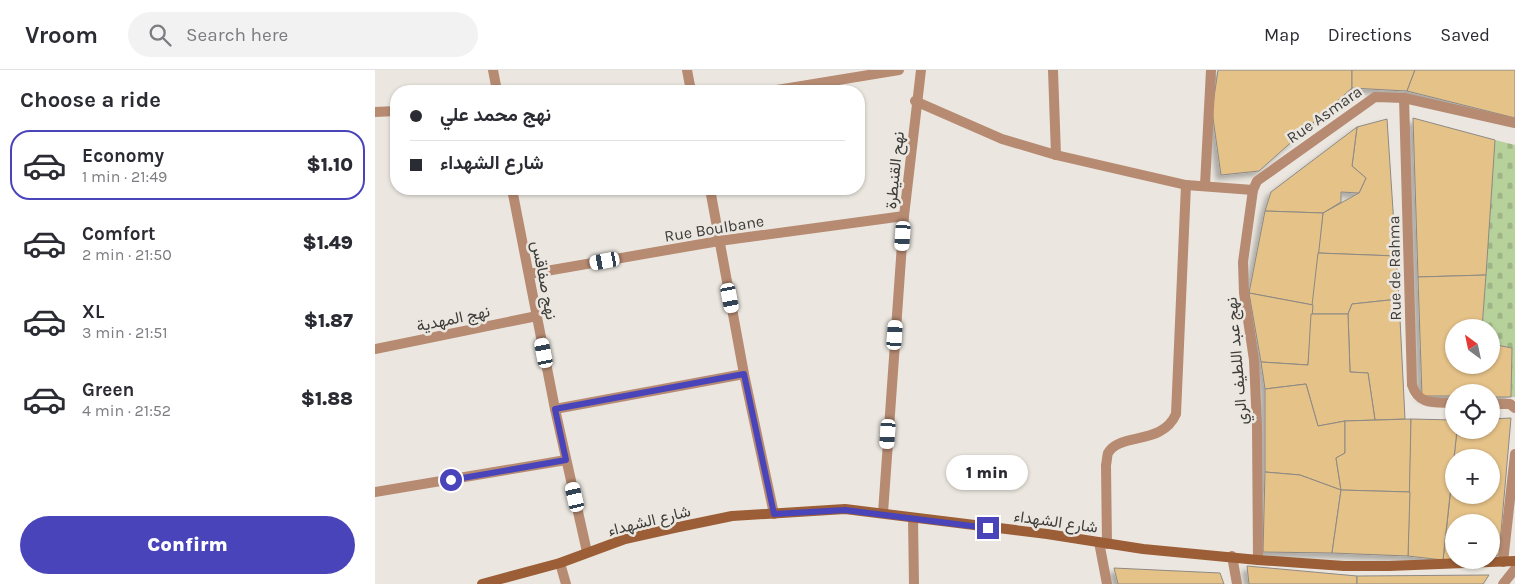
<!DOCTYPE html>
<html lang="en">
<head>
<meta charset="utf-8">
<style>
	:root { --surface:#fff; --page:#f2f2f3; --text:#2b2b33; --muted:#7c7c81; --line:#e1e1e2; --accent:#4944ba }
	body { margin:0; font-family:Karla,Vazirmatn,sans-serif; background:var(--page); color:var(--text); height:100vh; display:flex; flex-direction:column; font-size:19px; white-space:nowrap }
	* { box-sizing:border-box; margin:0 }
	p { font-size:16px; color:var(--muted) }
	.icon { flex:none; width:28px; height:28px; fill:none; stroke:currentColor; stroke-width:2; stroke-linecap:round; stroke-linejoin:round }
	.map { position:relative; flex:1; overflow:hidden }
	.details { display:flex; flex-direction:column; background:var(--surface); width:375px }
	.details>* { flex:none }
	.banner { position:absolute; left:15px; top:15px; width:475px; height:110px; border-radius:20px; box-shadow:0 1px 4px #0004; display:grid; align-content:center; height:110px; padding:0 20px; background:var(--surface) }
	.needle { width:32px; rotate:327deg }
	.fabs { position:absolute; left:1070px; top:249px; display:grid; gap:10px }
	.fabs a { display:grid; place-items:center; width:55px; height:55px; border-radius:50%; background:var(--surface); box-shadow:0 1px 4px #0004; font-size:25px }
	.end { position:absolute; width:22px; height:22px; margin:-11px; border:6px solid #4944ba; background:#fff; box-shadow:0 0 0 2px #fff }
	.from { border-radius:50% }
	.bubble { position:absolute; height:35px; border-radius:18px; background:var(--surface); box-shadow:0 1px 4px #0004; font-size:16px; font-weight:800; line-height:35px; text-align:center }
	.car { position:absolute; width:15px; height:30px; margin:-15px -8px; border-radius:6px; box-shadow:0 0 4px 1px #0007; background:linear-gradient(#fff 24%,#345 0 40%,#fff 0 76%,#345 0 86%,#fff 0) }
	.banner b { display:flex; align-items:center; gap:18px; height:48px; font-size:19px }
	.banner b+b { border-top:1px solid var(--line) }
	.banner i { width:12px; height:12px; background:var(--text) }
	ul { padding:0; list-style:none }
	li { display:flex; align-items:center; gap:15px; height:70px; margin:0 10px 8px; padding:0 10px; border:2px solid transparent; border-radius:20px }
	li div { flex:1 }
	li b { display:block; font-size:19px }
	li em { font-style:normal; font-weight:800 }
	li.selected { border-color:var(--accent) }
	li>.icon { width:45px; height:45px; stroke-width:1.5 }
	h2 { padding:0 20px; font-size:22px; line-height:60px }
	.cta { display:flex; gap:10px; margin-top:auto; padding:10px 20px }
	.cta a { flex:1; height:58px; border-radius:30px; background:var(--accent); color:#fff; font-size:20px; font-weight:800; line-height:58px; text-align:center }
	header { display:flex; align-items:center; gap:30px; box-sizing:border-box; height:70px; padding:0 25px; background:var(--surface); border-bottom:1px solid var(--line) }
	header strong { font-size:24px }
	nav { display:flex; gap:28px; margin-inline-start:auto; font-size:18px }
	.search { width:350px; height:45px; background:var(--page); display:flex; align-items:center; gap:12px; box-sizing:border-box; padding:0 18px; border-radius:28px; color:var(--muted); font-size:19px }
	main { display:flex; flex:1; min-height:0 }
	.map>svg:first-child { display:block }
	.cemetery { fill:url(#cemetery-stones) }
	.building { fill:#e5c288; stroke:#8d8984; filter:url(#shadow) }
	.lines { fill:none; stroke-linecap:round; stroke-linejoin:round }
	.street { stroke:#b78b72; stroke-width:10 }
	.secondary { stroke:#9c5e36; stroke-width:10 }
	.route { stroke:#4944ba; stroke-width:6 }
	.labels { text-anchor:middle; stroke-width:5; stroke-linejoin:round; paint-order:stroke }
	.street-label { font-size:16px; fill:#3d3c39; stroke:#ebe7e0 }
</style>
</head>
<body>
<header>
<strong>Vroom</strong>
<div class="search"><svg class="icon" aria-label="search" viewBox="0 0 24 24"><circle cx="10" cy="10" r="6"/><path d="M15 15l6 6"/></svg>Search here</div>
<nav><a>Map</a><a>Directions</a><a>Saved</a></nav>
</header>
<main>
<section class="details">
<h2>Choose a ride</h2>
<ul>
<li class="selected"><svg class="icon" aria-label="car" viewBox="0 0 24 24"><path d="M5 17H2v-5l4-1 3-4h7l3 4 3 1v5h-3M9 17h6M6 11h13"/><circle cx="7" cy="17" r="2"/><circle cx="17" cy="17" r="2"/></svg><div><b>Economy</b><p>1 min · 21:49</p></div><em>$1.10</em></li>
<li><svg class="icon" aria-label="car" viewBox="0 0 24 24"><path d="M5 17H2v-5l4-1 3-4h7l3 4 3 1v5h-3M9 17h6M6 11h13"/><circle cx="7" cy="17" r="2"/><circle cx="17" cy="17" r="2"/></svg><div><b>Comfort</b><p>2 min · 21:50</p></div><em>$1.49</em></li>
<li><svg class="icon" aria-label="car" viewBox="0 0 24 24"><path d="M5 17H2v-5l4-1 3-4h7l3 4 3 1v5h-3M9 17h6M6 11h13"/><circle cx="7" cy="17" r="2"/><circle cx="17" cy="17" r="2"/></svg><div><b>XL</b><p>3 min · 21:51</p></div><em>$1.87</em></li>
<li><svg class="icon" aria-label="car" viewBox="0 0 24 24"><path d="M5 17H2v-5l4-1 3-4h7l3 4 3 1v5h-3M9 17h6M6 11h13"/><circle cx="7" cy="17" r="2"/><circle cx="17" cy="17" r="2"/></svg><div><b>Green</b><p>4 min · 21:52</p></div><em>$1.88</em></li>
</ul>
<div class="cta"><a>Confirm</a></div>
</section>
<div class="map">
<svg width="1140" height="514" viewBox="0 0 1140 514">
	<defs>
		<pattern id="cemetery-stones" width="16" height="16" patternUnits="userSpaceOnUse" patternTransform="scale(1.25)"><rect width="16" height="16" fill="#b7d19b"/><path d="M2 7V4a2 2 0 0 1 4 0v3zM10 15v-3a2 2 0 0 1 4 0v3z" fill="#9eb486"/></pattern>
		<filter id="shadow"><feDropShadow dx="-4.5" dy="4.5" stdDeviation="2.5" flood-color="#0004"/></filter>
	</defs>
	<rect width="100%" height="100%" fill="#ebe7e0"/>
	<polygon class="cemetery" points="1120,70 1140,75 1140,327 1136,327 1137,278 1116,274 1116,258 1107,258"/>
	<g class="building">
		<polygon points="843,0 977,0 977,18 884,101 846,105 837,41"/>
		<polygon points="977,0 1040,0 1032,21 977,18"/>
		<polygon points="1040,0 1140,0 1140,48 1032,21"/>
		<polygon points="1038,48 1120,70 1111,205 1043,207"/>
		<polygon points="1012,49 1021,186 943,183 948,143 984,123 991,108 977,96 982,57"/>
		<polygon points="982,57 977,96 991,108 984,123 966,122 966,132 948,143 890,141 896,122"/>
		<polygon points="890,141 948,143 938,235 874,223"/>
		<polygon points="943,183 1021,186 1024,229 977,234 973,244 936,244"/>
		<polygon points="1111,205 1107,258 1079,258 1079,295 1116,295 1116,274 1137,278 1136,327 1116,327 1116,322 1079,322 1079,326 1047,326 1043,207"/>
		<polygon points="874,223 938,235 933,295 886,292"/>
		<polygon points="1024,229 1030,349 1000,350 993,303 975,302 973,244 977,234"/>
		<polygon points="936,244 973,244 975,302 993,303 1000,350 970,351 943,356 931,314 890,319 886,292 933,295"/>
		<polygon points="931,314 943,356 970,351 970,383 961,388 966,420 925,405 890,402 890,319"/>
		<polygon points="1136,348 1124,485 1116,486 1116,452 1079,452 1079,489 1068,490 1079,391 1079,425 1116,425 1116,388 1079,388 1082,360 1116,360 1116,349"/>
		<polygon points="1036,349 1035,422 966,420 961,388 970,383 970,351"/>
		<polygon points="1036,349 1079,350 1079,360 1082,360 1068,490 1033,486"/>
		<polygon points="890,402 925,405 966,420 957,483 888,482"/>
		<polygon points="966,420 1035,422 1033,486 957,483"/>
		<polygon points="872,496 982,506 982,514 874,514"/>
		<polygon points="739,498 845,503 849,514 743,514"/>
		<polygon points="1114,505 1108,514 982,514 982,506"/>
	</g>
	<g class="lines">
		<g class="street">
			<polyline points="118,0 122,21"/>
			<polyline points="312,0 316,21"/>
			<polyline points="678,0 681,85"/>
			<polyline points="396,21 524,0"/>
			<path d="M1029,28L1037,315C1044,336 1060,332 1079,333"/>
			<polyline points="540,31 627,69 681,85 811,115 878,120"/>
			<polyline points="0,42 21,41"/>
			<polyline points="830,115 836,0"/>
			<polyline points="137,119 180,339 212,482"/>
			<polyline points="335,119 369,304 399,444"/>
			<polyline points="154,204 344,171 529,146"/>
			<polyline points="0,279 162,246"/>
			<polyline points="1116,334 1135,334 1140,338"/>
			<polyline points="180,339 369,304"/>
			<polyline points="0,422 191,390"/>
			<polyline points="508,443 529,146 546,0"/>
			<polyline points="538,448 539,514"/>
			<polyline points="724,472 732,514"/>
			<path d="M732,474L731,395C732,391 732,386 733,383C745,362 787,376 801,344L811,115"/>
			<polyline points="857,486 862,514"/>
			<polyline points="883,490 882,357 879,290 869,223 868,192 878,120 882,111 1000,27 1029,28 1140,53"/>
			<polyline points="1128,492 1140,384"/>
			<polyline points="185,493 191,514"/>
			<polyline points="1128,514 1140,499"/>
		</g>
		<polyline class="secondary" points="107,514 185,493 250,469 299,458 357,446 470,439 672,464 768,479 883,490 969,496 1014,496 1140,491"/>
	</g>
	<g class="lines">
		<polyline class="route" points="76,410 191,390 180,339 369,304 399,444 470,440 613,458"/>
	</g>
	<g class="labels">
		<g class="street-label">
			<text transform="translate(949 44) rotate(-35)" y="6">Rue Asmara</text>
			<text transform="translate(519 100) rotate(-84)" y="6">نهح القنيطرة</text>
			<text transform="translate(339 158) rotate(-9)" y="6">Rue Boulbane</text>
			<text transform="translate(1019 198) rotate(-91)" y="6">Rue de Rahma</text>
			<text transform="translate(170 210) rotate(79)" y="6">نهج صفاقس</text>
			<text transform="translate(78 248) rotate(-12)" y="6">نهج المهدية</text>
			<text transform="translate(861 291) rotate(-95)" y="6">نهج عبد اللطيف الري</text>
			<text transform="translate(274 450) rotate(-14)" y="6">شارع الشهداء</text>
			<text transform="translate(681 451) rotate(8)" y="6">شارع الشهداء</text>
		</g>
	</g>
</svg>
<div class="fabs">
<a><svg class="needle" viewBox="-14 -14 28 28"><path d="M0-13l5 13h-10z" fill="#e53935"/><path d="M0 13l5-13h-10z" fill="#7c7c81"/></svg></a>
<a><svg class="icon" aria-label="locate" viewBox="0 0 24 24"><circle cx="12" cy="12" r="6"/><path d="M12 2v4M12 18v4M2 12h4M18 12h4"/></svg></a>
<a>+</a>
<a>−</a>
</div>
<i class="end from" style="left:76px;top:410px"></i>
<i class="end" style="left:613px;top:458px"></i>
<div class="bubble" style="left:571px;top:385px;width:82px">1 min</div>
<i class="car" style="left:528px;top:166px;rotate:184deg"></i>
<i class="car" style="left:230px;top:191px;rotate:260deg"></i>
<i class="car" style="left:355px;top:228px;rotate:169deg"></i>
<i class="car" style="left:520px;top:265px;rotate:4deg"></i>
<i class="car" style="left:169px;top:283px;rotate:349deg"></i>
<i class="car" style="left:513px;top:364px;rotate:184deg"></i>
<i class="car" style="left:200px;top:427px;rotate:347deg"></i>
<div class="banner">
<b><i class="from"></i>نهج محمد علي</b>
<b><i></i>شارع الشهداء</b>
</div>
</div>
</main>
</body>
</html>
